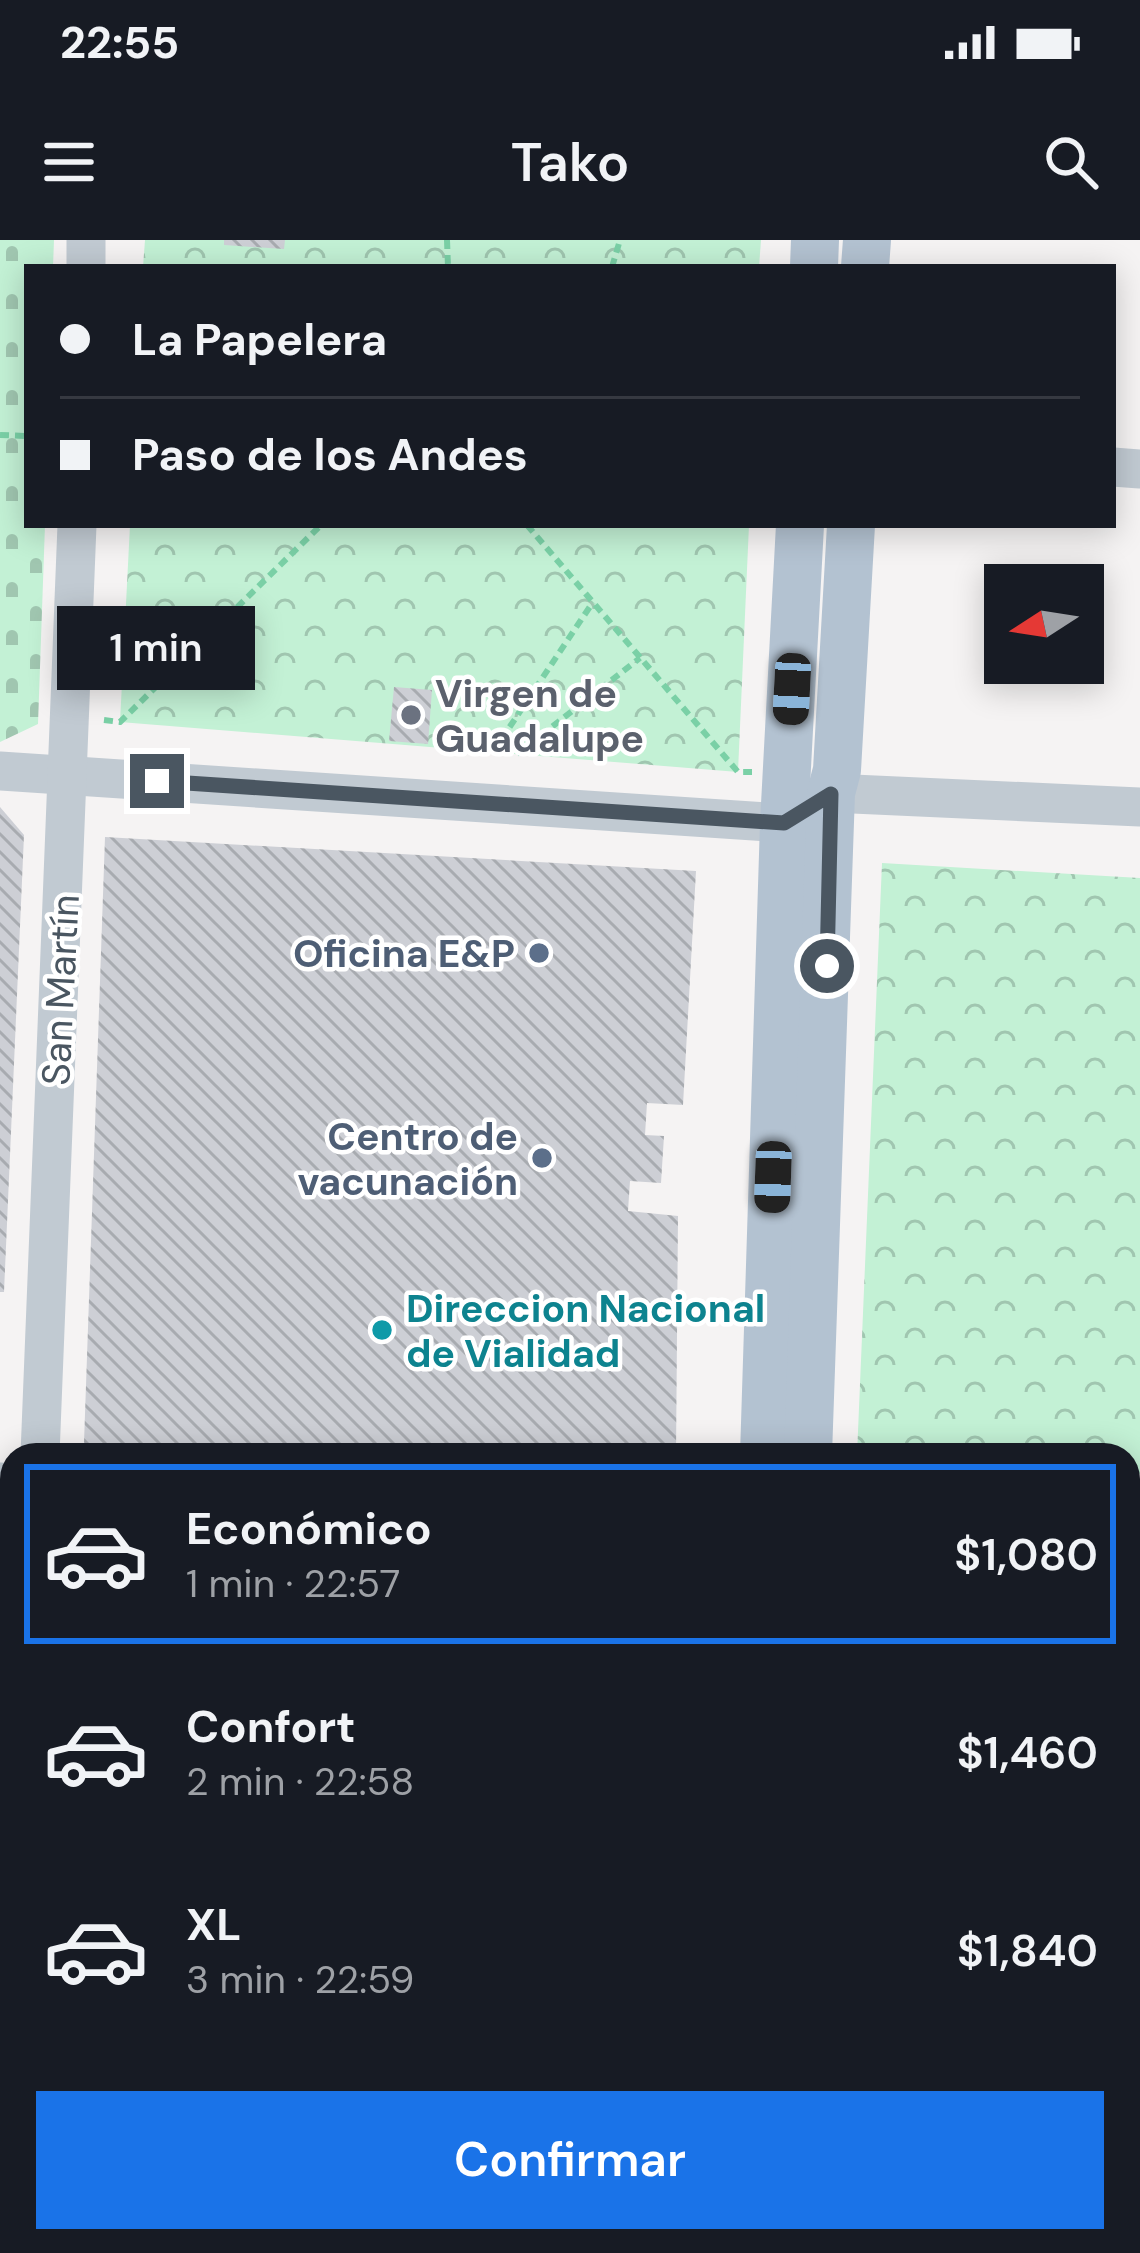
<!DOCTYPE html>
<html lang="es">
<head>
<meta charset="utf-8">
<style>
	:root { --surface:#171b24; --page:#242831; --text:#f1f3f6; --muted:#9ea1a6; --line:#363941; --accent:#1a73e8 }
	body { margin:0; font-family:"DM Sans",sans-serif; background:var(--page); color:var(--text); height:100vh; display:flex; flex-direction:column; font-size:45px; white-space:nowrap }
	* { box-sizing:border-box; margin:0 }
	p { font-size:39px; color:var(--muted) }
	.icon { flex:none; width:66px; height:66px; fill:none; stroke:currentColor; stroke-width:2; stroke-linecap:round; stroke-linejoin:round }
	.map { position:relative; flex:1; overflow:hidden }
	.details { position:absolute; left:0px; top:1203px; width:1140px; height:810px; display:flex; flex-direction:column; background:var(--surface); border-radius:36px 36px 0 0; box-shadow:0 6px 30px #0003 }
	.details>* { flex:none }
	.top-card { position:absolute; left:24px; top:24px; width:1092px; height:264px; border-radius:0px; box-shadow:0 6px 30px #0003; display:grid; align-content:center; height:264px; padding:0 36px; background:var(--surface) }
	.needle { width:78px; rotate:258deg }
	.controls { position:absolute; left:984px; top:324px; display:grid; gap:24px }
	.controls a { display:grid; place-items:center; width:120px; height:120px; border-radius:0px; background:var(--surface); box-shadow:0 6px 30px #0003; font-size:60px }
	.end { position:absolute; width:54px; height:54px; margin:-27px; border:15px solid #4a5661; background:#fff; box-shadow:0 0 0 6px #fff }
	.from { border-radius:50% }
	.bubble { position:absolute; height:84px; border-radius:0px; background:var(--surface); box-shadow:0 6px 30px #0003; font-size:39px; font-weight:600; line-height:84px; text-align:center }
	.car { position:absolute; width:36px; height:72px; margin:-36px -18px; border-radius:15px; box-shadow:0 0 9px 3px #0007; background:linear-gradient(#222 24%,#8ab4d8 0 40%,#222 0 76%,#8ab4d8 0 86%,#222 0) }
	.top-card b { display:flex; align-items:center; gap:42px; height:114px; font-size:45px }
	.top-card b+b { border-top:3px solid var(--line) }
	.top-card i { width:30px; height:30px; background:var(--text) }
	ul { padding:21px 0 0; list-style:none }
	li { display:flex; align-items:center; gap:36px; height:180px; margin:0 24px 18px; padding:0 12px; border:6px solid transparent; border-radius:0px }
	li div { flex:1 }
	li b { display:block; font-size:45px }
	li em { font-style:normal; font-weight:600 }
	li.selected { border-color:var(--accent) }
	li>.icon { width:108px; height:108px; stroke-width:1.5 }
	.button { display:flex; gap:24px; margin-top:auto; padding:24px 36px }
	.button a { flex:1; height:138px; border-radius:0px; background:var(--accent); color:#fff; font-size:48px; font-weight:600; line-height:138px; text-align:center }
	.status { display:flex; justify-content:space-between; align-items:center; height:84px; padding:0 60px; background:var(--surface); direction:ltr }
	.status svg { height:33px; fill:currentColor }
	header { display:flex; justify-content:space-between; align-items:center; height:156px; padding:0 36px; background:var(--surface); font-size:54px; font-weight:600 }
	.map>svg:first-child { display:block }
	.cemetery { fill:url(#cemetery-stones) }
	.park { fill:url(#park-crowns) }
	.building { fill:url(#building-back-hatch) }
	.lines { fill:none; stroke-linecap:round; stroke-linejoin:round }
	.path { stroke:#7ad0a6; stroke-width:6; stroke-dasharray:9 6; stroke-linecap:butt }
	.minor { stroke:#c1cad2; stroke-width:39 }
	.major { stroke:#b3c2d1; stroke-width:48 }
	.route { stroke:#4a5661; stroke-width:15 }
	.worship-dot { fill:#6b7280; stroke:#fff; stroke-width:4.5 }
	.service-dot { fill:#5c6f8a; stroke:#fff; stroke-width:4.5 }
	.culture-dot { fill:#0f9aa8; stroke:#fff; stroke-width:4.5 }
	.labels { text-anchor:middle; stroke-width:9; stroke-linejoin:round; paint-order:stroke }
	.worship-label { font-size:39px; font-weight:bold; fill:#5b616d; stroke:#fff; text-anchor:start }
	.service-label { font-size:39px; font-weight:bold; fill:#4e5e75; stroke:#fff; text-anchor:end }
	.street-label { font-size:39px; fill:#4a5661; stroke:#fff }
	.culture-label { font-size:39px; font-weight:bold; fill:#0d838f; stroke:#fff; text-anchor:start }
</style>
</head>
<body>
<div class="status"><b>22:55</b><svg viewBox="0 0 49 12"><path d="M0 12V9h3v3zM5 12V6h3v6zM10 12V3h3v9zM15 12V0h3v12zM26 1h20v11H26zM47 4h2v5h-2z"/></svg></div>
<header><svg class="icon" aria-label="menu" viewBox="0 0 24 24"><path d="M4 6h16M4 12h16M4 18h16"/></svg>Tako<svg class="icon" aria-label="search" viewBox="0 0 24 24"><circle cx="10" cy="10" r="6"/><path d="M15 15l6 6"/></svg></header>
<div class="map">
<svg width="1140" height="2013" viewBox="0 0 1140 2013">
	<defs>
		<pattern id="cemetery-stones" width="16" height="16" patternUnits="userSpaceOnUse" patternTransform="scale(3)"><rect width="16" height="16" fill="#c3f1d5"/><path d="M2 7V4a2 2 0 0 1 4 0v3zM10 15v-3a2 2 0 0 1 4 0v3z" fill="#a0c6b0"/></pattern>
		<pattern id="park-crowns" width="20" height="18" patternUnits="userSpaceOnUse" patternTransform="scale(3)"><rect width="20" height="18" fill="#c3f1d5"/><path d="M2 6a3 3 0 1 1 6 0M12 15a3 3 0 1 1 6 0" fill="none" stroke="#a0c6b0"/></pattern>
		<pattern id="building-back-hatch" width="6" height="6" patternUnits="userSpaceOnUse" patternTransform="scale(3)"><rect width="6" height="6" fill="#cdcfd5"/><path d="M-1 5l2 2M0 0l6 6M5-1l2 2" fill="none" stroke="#a8abb0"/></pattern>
	</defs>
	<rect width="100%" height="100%" fill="#f5f3f3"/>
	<polygon class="cemetery" points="0,0 54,0 53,27 27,27 27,285 45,285 38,484 0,502"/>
	<g class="park">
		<polygon points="145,0 761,0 759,27 143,27"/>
		<polygon points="130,285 749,285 738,532 120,482"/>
		<polygon points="882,623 1140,638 1140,1234 1128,1234 1128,1215 857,1215"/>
	</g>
	<g class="building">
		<polygon points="224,0 285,0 284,9 224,5"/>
		<polygon points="394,447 432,450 428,504 389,501"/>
		<polygon points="0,567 24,595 4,1052 0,1052"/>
		<polygon points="105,597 696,631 683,865 647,863 645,895 664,896 661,943 630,941 628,971 678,976 676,1215 350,1215 84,1203"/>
	</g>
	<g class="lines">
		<g class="path">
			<polyline points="447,0 448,27"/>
			<polyline points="612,27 620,0"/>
			<polyline points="0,195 25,196"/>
			<polyline points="527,285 738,532 752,532"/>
			<polyline points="104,480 120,482 321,285"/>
			<polyline points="493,512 593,362"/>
			<polyline points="517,514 640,418"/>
		</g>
		<g class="minor">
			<polyline points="86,27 86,0"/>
			<polyline points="1113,227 1140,229"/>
			<polyline points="0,531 784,583 831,553 1140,567"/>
			<polyline points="40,1215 77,285"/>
			<polyline points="0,1242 12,1243"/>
			<polyline points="1128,1274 1140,1274"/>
			<polyline points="1128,1945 1140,1945"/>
			<polyline points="863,2001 1140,2013"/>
			<polyline points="8,2013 12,1882"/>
		</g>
		<g class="major">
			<polyline points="814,27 815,0"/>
			<polyline points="865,27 867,0"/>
			<polyline points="764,1215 784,583 800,285"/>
			<polyline points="808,1215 831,553 837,530 851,285"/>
			<polyline points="738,2013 739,2001"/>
			<polyline points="782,2013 782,2001"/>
		</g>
	</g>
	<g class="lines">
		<polyline class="route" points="157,541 784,583 831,554 827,726"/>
	</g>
	<circle class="worship-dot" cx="411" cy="475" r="12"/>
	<g class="service-dot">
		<circle cx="539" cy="713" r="12"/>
		<circle cx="542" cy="918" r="12"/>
	</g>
	<circle class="culture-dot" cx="382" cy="1090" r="12"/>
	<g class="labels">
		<g class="worship-label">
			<text x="435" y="467">Virgen de<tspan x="435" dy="45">Guadalupe</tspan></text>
		</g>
		<g class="service-label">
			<text x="515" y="727">Oficina E&amp;P</text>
			<text x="518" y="910">Centro de<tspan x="518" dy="45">vacunación</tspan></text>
		</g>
		<g class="street-label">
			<text transform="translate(60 750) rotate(-87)" y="14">San Martín</text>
		</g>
		<g class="culture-label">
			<text x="406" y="1082">Direccion Nacional<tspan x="406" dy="45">de Vialidad</tspan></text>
		</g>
	</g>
</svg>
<div class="controls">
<a><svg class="needle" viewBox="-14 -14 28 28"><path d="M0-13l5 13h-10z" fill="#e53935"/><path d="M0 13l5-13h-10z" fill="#9ea1a6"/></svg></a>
</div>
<i class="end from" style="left:827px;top:726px"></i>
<i class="end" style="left:157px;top:541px"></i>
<div class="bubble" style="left:57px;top:366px;width:198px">1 min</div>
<i class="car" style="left:792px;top:449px;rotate:183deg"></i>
<i class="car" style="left:773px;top:937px;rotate:182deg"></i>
<div class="top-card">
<b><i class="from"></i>La Papelera</b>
<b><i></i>Paso de los Andes</b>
</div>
<section class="details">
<ul>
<li class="selected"><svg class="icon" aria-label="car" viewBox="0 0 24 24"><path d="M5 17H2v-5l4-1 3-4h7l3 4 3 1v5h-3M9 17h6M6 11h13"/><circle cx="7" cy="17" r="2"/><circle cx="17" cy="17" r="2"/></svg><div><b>Económico</b><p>1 min · 22:57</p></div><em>$1,080</em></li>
<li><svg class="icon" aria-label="car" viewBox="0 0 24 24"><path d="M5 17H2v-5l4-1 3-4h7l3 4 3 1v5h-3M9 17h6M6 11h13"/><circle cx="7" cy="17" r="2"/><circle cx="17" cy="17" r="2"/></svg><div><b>Confort</b><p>2 min · 22:58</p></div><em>$1,460</em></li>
<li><svg class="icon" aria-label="car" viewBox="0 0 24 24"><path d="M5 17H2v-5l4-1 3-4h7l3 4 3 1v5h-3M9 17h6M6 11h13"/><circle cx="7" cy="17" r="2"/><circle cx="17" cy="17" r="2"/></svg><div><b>XL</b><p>3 min · 22:59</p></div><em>$1,840</em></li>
</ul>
<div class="button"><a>Confirmar</a></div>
</section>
</div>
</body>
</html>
